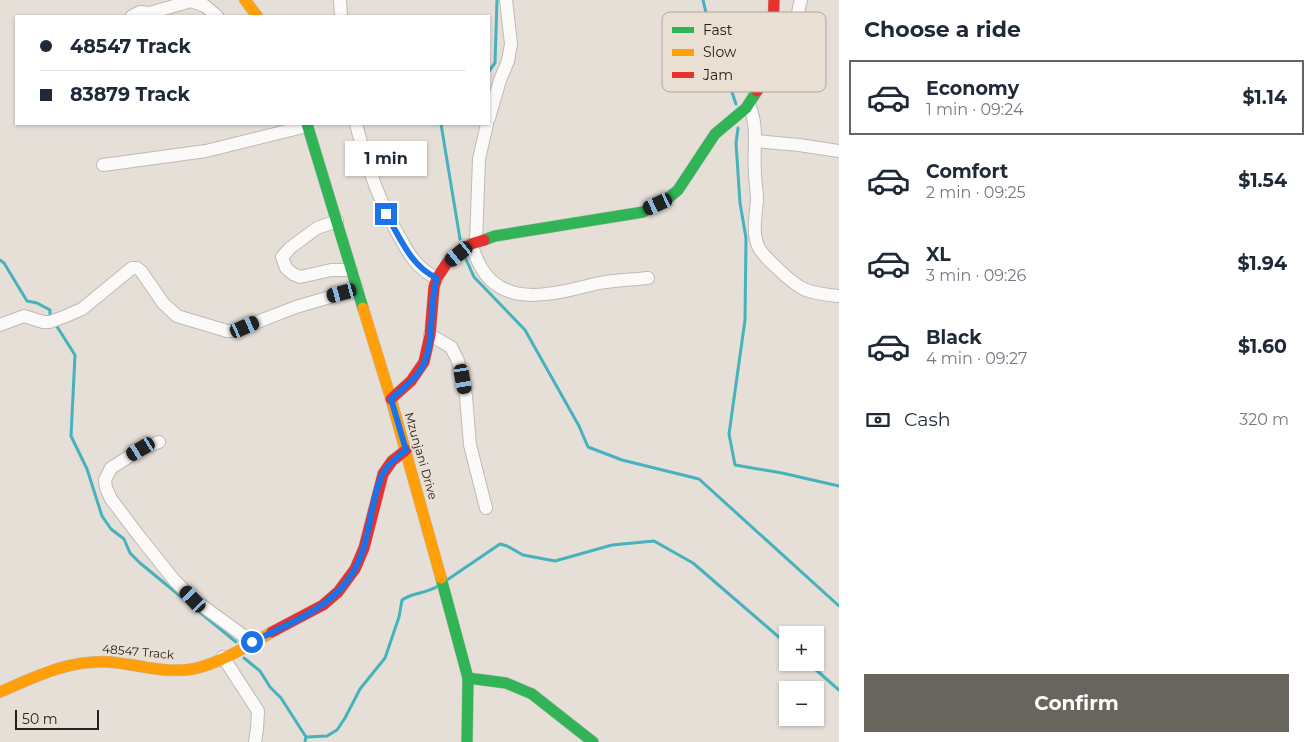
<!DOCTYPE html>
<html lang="en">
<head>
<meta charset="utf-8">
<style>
	:root { --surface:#fff; --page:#f2f2f3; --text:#1f2937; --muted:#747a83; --line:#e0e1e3; --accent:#68645e }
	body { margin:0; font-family:Montserrat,sans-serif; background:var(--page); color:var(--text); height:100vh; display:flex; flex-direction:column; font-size:19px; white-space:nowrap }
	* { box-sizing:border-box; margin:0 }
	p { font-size:16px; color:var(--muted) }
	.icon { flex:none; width:28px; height:28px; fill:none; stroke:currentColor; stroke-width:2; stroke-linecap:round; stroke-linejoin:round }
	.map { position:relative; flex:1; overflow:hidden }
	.panel { display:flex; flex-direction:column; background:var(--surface); width:475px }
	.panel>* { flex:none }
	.hud { position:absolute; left:15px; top:15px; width:475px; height:110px; border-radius:0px; box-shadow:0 1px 4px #0004; display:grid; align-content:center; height:110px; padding:0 25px; background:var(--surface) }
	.buttons { position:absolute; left:779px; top:626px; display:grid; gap:10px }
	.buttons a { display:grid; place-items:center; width:45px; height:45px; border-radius:0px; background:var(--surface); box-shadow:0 1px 4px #0004; font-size:25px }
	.scale { position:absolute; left:15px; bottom:12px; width:84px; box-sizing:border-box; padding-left:5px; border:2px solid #24211c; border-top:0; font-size:14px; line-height:18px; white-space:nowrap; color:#24211c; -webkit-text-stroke:4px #eadfd3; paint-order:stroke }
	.end { position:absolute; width:22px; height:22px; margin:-11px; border:6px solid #1a73e8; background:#fff; box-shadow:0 0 0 2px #fff }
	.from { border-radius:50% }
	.bubble { position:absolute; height:35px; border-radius:0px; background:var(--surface); box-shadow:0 1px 4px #0004; font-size:16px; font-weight:700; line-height:35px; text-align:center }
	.car { position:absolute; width:15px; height:30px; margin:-15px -8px; border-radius:6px; box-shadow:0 0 4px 1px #0007; background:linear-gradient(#222 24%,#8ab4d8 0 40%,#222 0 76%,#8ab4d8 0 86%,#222 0) }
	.hud b { display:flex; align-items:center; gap:18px; height:48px; font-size:19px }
	.hud b+b { border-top:1px solid var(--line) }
	.hud i { width:12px; height:12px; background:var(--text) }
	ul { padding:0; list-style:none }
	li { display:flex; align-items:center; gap:15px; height:75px; margin:0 10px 8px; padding:0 15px; border:2px solid transparent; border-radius:0px }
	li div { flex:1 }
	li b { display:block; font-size:19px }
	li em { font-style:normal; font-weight:700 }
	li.on { border-color:var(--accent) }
	li>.icon { width:45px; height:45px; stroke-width:1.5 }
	h2 { padding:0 25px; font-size:22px; line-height:60px }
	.pay { display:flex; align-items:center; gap:12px; height:55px; padding:0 25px; font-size:19px }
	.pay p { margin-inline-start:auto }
	.button { display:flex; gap:10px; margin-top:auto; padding:10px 25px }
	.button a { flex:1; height:58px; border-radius:0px; background:var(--accent); color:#fff; font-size:20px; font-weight:700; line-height:58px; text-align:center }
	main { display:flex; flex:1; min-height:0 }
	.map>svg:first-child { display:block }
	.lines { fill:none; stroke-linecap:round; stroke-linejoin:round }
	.stream { stroke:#45b2bd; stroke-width:3 }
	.street-casing { stroke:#bebab5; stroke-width:14 }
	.fast-casing { stroke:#bebab5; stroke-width:12 }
	.slow-casing { stroke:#bebab5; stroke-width:12 }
	.jam-casing { stroke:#bebab5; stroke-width:12 }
	.street { stroke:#fbfaf9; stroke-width:12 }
	.fast { stroke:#30b455; stroke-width:11 }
	.slow { stroke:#ff9f0a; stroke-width:11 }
	.jam { stroke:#e5322d; stroke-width:11 }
	.route { stroke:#1a73e8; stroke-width:6 }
	.labels { text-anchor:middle; stroke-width:4; stroke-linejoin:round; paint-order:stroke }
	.street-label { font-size:12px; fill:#24211c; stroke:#eadfd3 }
	.key { fill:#eadfd3; stroke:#afa69c; stroke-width:1 }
	.key-label { font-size:14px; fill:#24211c }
</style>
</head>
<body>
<main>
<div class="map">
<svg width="839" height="742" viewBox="0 0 839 742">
	<rect width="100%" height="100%" fill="#e5dfd8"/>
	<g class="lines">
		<g class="stream">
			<polyline points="703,0 709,25 736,104"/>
			<polyline points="489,71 495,63 497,0"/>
			<polyline points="441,124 460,239"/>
			<polyline points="738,128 736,143 740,203 746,238 745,320 729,434 735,465 782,473 839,486"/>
			<polyline points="465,257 474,277 525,330 579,426 588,447 622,460 699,479 839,606"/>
			<polyline points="0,260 4,263 27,301 37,303 50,310 50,316"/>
			<polyline points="56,325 75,355 71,436 87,469 102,516 111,529 124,539 130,553 140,563 236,642"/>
			<polyline points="447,580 500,544 507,546 523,555 555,561 612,545 654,541 693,563 788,645"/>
			<polyline points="244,658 260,671 270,687 281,698 306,737"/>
			<polyline points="807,662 839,690"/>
			<path d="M305,742L306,737L327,736L337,730L345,718L360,689L385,658L399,617L402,600C413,592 426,594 438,586"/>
		</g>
		<g class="street-casing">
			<g id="street">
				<polyline points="340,0 341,16"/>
				<polyline points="132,16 140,12 150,13 191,1 205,6 217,16"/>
				<path d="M768,63L782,64C799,48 794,21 801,0"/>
				<path d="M749,105C759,127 753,150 755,173C755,182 757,191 757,200C756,214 752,232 758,246C762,255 771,262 778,269C801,291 807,293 839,296"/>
				<polyline points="489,118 500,80 508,61 511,44 506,0"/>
				<path d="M356,124C366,163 378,200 399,236C408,253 418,270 437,278"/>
				<polyline points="755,141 799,145 839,151"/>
				<polyline points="103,165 206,151 307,126"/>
				<polyline points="337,221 317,228 290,248 282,257 286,268 293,274 300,277 331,270 351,270"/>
				<polyline points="476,242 479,159 487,124"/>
				<path d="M471,244C474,252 477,261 482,269C506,309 558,293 595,284C612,280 631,280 648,278"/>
				<polyline points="0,325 24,316 43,322 50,322 66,316 82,309 132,268 137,268 141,271 163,303 177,316 227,331 234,331 296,307 357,289"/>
				<polyline points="430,335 451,347 458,361 466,396 470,445 486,508"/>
				<polyline points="159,442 141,449 111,468 105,480 106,488 111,499 139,536 174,580 193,599 252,642"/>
				<polyline points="223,657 258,711 257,729 255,742"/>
			</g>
		</g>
		<g class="fast-casing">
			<g id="fast">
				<polyline points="307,124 363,308"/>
				<polyline points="484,240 495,236 643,212 667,199 678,190 715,134 746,108 757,91"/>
				<polyline points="441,578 468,678 467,742"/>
				<polyline points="468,678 506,683 532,694 593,742"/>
			</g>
		</g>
		<g class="slow-casing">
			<g id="slow">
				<polyline points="245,0 257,16"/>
				<polyline points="363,308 391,399 441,578"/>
				<path d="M0,692C37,676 68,660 109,662C137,664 165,674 193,669C221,663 247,646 272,632"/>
			</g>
		</g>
		<g class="jam-casing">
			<g id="jam">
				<path d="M757,91C774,66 773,30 774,0"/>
				<polyline points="391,399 411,381 424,362 430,335 434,287 437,278 447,263 471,244 484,240"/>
				<polyline points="272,632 323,605 338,592 355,569 364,548 383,474 392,461 406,450"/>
			</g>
		</g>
		<use href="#street" class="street"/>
		<use href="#fast" class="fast"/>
		<use href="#slow" class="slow"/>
		<use href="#jam" class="jam"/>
	</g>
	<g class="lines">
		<path class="route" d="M252,642C286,625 328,610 350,577C371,547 368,508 382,475C387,465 397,457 406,450L391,399C401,390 414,381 421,369C436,345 428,305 437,278C411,267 400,237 386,214"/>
	</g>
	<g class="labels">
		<g class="street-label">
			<text transform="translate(421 456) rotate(74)" y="4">Mzunjani Drive</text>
			<text transform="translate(138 652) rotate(5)" y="4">48547 Track</text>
		</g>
	</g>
	<rect x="662" y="12" width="164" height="80" rx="8" class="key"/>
	<rect x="672" y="27" width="22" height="6" fill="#30b455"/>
	<rect x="672" y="49" width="22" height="7" fill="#ff9f0a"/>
	<rect x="672" y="72" width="22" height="6" fill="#e5322d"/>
	<g class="key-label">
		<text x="703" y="35">Fast</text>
		<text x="703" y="57">Slow</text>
		<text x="703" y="80">Jam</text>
	</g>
</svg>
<div class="buttons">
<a>+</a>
<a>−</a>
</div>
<div class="scale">50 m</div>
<i class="end from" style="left:252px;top:642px"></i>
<i class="end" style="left:386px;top:214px"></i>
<div class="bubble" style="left:345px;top:141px;width:82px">1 min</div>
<i class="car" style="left:658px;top:204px;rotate:245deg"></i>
<i class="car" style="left:459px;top:254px;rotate:231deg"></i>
<i class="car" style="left:342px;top:293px;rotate:255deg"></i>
<i class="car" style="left:245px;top:327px;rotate:66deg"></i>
<i class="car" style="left:463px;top:379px;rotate:170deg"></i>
<i class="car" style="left:141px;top:449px;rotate:239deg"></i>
<i class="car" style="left:193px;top:599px;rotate:317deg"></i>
<div class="hud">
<b><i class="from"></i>48547 Track</b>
<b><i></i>83879 Track</b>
</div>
</div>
<section class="panel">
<h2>Choose a ride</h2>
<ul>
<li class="on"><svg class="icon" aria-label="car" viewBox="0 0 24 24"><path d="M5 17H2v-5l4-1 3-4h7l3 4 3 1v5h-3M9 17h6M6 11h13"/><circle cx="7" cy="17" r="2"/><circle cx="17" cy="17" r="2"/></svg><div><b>Economy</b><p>1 min · 09:24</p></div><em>$1.14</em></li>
<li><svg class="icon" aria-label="car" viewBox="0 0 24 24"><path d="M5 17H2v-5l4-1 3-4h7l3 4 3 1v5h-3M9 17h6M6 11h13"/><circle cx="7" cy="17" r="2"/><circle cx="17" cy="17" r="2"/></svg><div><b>Comfort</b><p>2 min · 09:25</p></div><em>$1.54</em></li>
<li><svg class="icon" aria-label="car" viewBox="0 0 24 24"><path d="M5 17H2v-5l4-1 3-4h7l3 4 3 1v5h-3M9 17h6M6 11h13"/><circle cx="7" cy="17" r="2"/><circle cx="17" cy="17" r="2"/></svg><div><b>XL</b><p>3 min · 09:26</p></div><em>$1.94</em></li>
<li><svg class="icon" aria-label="car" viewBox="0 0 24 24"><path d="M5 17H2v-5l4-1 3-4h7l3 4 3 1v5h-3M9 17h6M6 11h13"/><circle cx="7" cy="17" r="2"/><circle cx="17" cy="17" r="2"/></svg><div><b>Black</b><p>4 min · 09:27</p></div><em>$1.60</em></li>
</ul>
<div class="pay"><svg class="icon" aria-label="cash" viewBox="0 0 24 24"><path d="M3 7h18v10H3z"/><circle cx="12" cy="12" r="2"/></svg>Cash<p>320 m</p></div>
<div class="button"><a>Confirm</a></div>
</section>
</main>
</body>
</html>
